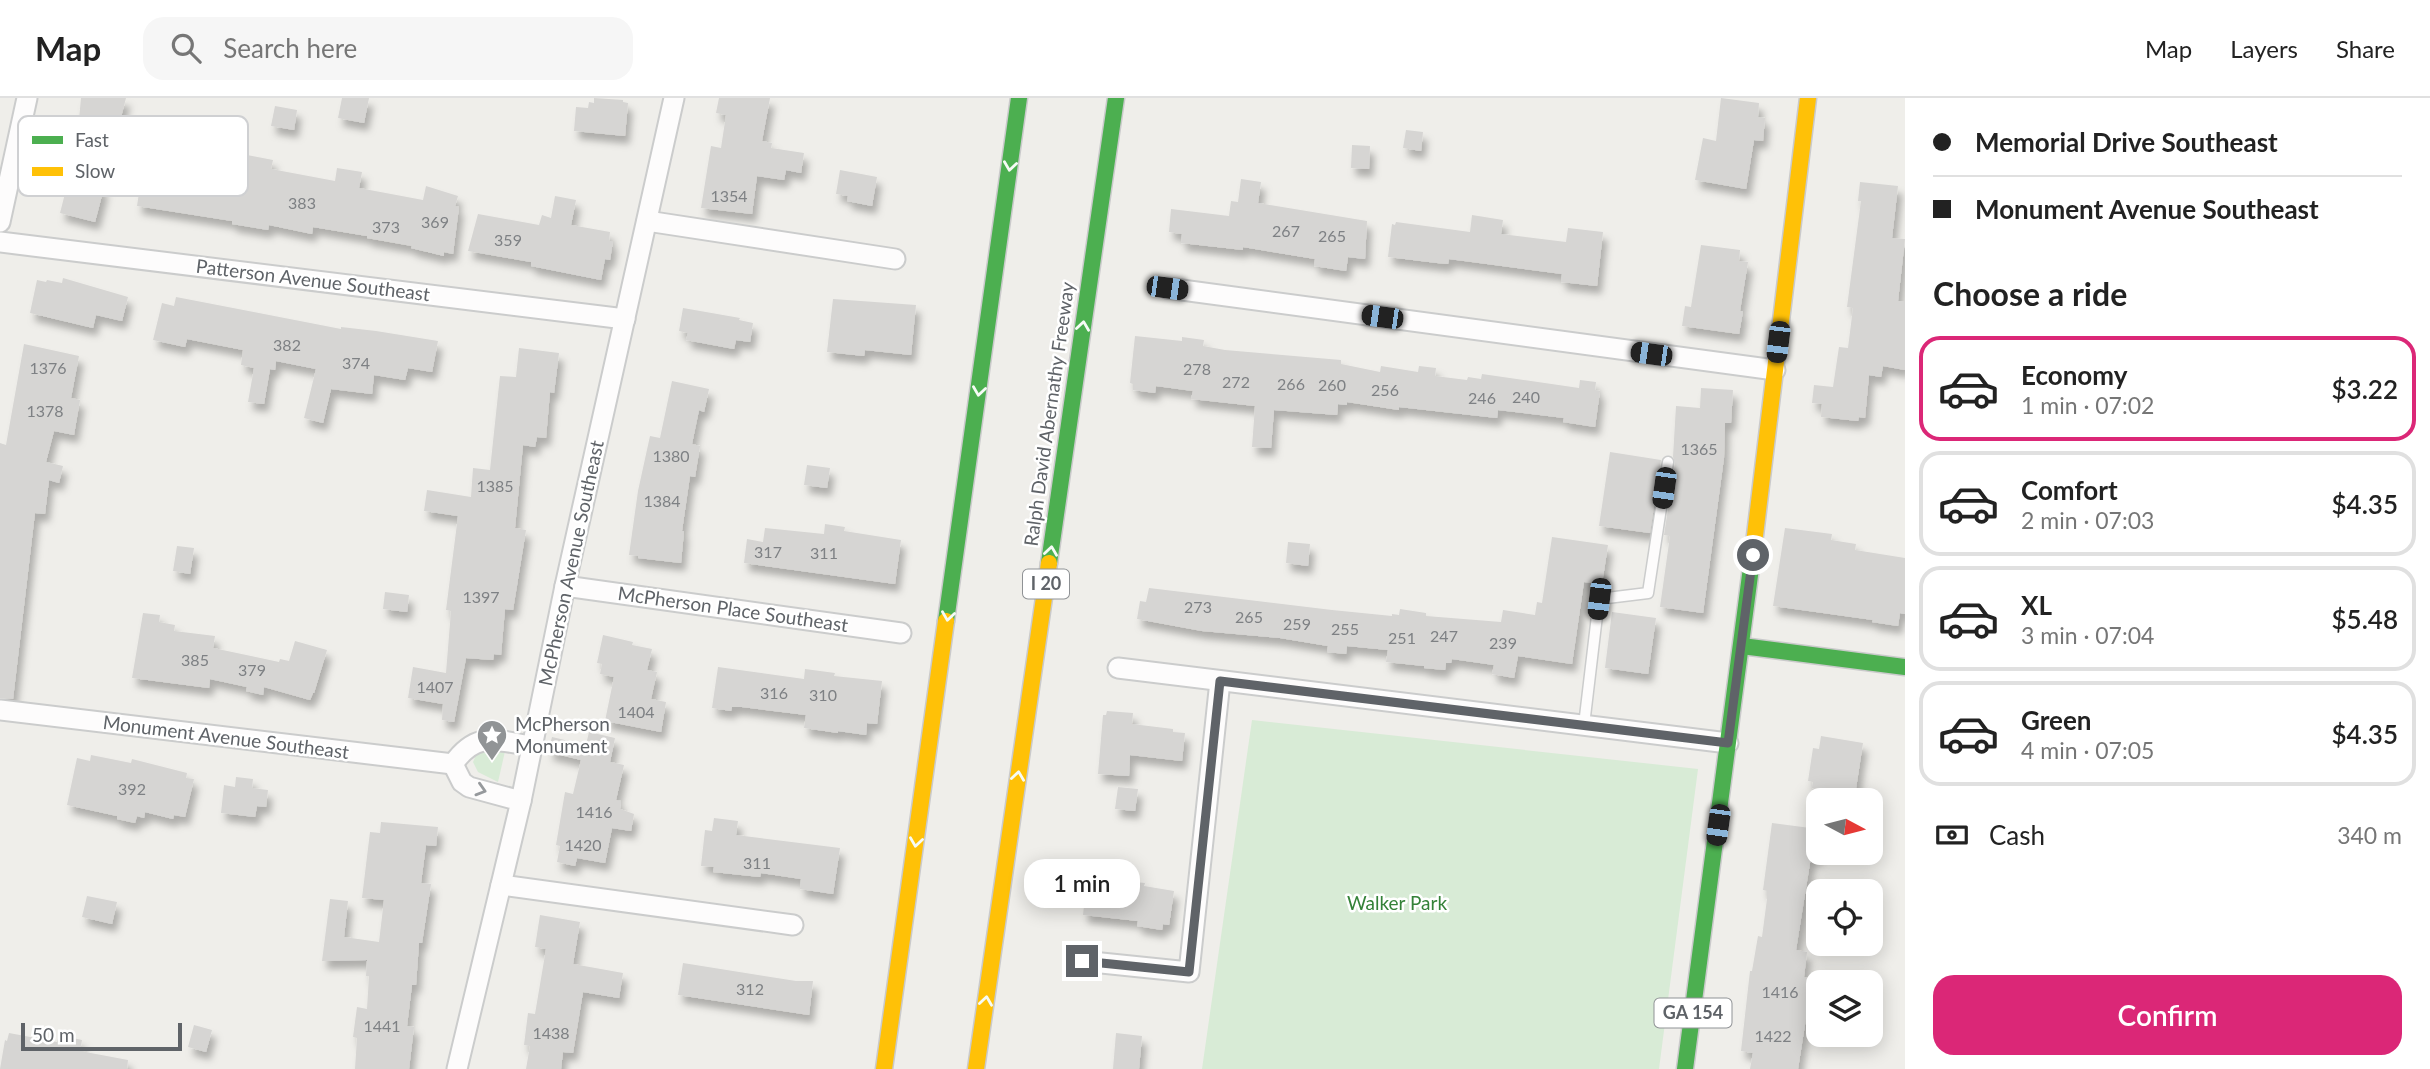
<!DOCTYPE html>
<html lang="en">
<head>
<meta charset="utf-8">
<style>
	:root { --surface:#fff; --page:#f6f6f6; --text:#222; --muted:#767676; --line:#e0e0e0; --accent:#db2777 }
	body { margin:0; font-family:Lato,sans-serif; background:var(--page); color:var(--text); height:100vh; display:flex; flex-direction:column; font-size:26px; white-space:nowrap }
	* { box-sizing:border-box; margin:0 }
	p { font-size:23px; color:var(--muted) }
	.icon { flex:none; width:38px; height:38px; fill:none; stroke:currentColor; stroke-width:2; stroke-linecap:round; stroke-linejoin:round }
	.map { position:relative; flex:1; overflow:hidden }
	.side { display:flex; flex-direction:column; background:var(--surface); width:525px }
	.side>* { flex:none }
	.guide { display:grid; align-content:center; height:154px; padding:0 28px; background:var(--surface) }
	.needle { width:46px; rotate:97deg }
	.buttons { position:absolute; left:1806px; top:690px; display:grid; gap:14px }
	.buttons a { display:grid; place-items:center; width:77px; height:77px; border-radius:14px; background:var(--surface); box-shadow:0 4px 18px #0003; font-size:35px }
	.scale { position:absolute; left:21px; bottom:18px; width:161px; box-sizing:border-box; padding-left:7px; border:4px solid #5f6368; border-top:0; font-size:19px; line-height:24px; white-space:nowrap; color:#5f6368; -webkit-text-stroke:5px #fff; paint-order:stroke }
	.end { position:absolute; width:32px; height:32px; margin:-16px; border:9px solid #5f6368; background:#fff; box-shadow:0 0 0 4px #fff }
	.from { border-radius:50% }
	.bubble { position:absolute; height:49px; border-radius:21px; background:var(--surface); box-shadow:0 4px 18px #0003; font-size:23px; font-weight:600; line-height:49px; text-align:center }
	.car { position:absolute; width:21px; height:42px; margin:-21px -10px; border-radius:9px; box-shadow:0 0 5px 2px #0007; background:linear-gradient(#222 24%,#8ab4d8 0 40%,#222 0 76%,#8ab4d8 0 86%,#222 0) }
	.guide b { display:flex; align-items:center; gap:24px; height:66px; font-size:26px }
	.guide b+b { border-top:2px solid var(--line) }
	.guide i { width:18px; height:18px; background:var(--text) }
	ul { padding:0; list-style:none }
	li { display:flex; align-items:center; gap:21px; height:105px; margin:0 14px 10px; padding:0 14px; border:4px solid var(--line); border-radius:21px }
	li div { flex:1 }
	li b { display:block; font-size:26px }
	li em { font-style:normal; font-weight:600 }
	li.active { border-color:var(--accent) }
	li>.icon { width:63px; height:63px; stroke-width:1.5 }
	h2 { padding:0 28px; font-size:32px; line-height:84px }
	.pay { display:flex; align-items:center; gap:18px; height:77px; padding:0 28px; font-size:26px }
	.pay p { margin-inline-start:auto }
	.primary-button { display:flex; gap:14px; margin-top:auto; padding:14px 28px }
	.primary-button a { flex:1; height:80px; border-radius:21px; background:var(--accent); color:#fff; font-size:28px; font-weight:600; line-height:80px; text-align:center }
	header { display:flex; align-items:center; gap:42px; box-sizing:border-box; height:98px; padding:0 35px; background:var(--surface); border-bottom:2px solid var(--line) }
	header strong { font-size:33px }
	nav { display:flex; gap:38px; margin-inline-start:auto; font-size:24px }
	.search { width:490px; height:63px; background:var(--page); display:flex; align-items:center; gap:18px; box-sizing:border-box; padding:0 24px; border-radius:21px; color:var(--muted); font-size:26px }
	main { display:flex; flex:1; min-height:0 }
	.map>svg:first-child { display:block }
	.green { fill:#d8ebd6 }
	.building { fill:#d6d5d3; filter:url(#shadow) }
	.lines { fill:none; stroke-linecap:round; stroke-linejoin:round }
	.lane-casing { stroke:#cbcccc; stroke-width:13 }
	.street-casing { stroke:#cbcccc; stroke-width:23 }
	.fast-casing { stroke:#cacacb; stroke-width:19 }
	.slow-casing { stroke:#cacacb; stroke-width:19 }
	.lane { stroke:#fdfcfc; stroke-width:10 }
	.street { stroke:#fdfcfc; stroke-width:19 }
	.fast { stroke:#4caf50; stroke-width:16 }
	.slow { stroke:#ffc107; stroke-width:16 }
	.oneway { stroke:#f6fbf6 }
	.oneway2 { stroke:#96999c }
	.route { stroke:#5f6368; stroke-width:9 }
	.labels { text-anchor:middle; stroke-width:5; stroke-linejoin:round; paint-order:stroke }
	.number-label { font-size:16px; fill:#7e8184 }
	.shield { fill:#fff; stroke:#8f9295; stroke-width:2 }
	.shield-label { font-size:18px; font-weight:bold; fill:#5f6368 }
	.street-label { font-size:19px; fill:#5f6368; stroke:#fff }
	.poi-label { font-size:19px; fill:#5f6368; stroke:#fff; text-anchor:start }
	.park-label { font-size:19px; fill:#348238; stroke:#fff }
	.key { fill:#fff; stroke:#cfd0d2; stroke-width:2 }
	.key-label { font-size:19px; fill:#5f6368 }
</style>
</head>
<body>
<header>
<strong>Map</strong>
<div class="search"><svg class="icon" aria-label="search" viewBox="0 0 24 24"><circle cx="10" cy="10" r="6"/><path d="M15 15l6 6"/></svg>Search here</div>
<nav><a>Map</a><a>Layers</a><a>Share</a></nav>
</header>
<main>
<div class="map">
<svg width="1905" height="971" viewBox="0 0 1905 971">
	<defs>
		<filter id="shadow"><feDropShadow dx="4.5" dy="8" stdDeviation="3.5" flood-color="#0004"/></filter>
	</defs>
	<rect width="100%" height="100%" fill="#efeeea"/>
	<g class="green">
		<polygon points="1252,622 1698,671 1659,971 1202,971"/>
		<polygon points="506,649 498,684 478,674 473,664 478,653"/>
	</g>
	<g class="building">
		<polygon points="81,0 126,0 111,58 105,57 99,89 104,90 95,124 60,115 71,72 66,71 75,32 78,33"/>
		<polygon points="342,0 369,0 364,25 338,20"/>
		<polygon points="594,0 623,2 623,4 628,5 625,38 574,33 576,9 588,10 589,4 594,5"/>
		<polygon points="719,0 770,0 762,43 772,45 771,50 804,55 801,75 786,72 784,82 757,78 752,116 701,110 711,48 721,50 726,17 716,15"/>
		<polygon points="1721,0 1759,5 1758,19 1765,20 1763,43 1754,42 1746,91 1695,82 1703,40 1716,43"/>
		<polygon points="275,8 297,12 294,32 271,28"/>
		<polygon points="1406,32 1423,34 1421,53 1403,50"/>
		<polygon points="1352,47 1370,48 1369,71 1351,70"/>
		<polygon points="247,57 273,62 271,71 335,83 337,70 362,74 359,90 423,102 426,88 458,98 455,108 459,109 453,156 444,154 444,158 411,150 412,148 367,140 367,138 313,129 312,136 269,127 268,132 232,126 232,123 137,108 144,62 164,65 163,69 177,71 176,77 238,86 241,67 245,68"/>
		<polygon points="840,72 877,79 872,108 847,103 848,98 836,96"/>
		<polygon points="1241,81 1261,84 1258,105 1367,123 1365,161 1348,159 1346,173 1314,168 1315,161 1243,149 1243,152 1181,145 1182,136 1169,134 1171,111 1229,118 1231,103 1238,104"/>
		<polygon points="1860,84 1898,88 1892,140 1905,141 1898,203 1905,203 1905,272 1883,268 1881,279 1869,277 1865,320 1859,319 1858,323 1821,319 1822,306 1812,305 1814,287 1833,289 1839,249 1848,250 1853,210 1847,209 1861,103 1858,103"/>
		<polygon points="555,98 576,102 571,127 610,134 609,143 613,143 610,162 605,161 601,182 531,168 531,164 468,153 478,116 539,127 542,117 551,120"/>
		<polygon points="1472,117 1503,122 1501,136 1566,144 1568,130 1603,134 1597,188 1561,184 1562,176 1449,161 1448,166 1437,165 1388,159 1392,126 1395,127 1396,124 1470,134"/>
		<polygon points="1701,147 1740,152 1739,163 1748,164 1740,213 1743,213 1739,236 1682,228 1685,208 1691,209"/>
		<polygon points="63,180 128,199 122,223 96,217 93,230 30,215 37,182 46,184 47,182 62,185"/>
		<polygon points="176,199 341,231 341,229 376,233 438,243 432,274 408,270 405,282 374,277 372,296 331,291 323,325 304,320 316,271 276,263 275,272 270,271 264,306 248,304 254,270 241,267 243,252 187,241 185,249 153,242 162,205 174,208"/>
		<polygon points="833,201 916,207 911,257 865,252 864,258 827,254"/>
		<polygon points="683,210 740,220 739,222 753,225 750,244 736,242 734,251 686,242 688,235 679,233"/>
		<polygon points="1135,238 1182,243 1182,239 1204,242 1203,248 1225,252 1341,262 1341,266 1380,274 1381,268 1418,274 1419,268 1436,270 1435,278 1467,282 1468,279 1481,281 1482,276 1579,290 1580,282 1596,284 1595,292 1600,293 1595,329 1563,324 1564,320 1498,312 1497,320 1399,309 1399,312 1347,304 1347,307 1338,306 1337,317 1274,312 1271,350 1252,349 1255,308 1191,301 1193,293 1156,288 1155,295 1133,292 1133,286 1130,285"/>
		<polygon points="24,246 79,258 71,300 80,302 74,337 54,333 46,364 63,368 59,385 49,382 45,416 35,415 13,601 0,600 0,345 6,347"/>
		<polygon points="519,250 559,255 554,295 550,294 546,340 537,339 535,349 523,347 515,430 526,432 513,512 505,511 501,557 494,556 493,562 466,560 454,624 442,622 443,606 408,600 413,569 446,575 451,513 446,512 458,418 424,413 427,392 471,399 473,370 490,372 500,278 516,279"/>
		<polygon points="672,283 709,291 704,314 699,312 692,346 700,348 695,379 690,378 682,433 684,433 681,465 638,460 638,458 629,457 638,393 650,338 660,340"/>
		<polygon points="1701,290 1733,292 1731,325 1725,325 1724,360 1703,515 1660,509 1670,438 1664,437 1675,365 1673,359 1676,308 1700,310"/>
		<polygon points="1610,354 1661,362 1650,435 1599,428"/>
		<polygon points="807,367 830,370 827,390 804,387"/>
		<polygon points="825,426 845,429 844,433 901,442 895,486 744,465 747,441 763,444 765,430 824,436"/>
		<polygon points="1785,430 1832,436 1831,442 1856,446 1855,452 1905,460 1905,516 1900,515 1898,528 1872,524 1873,522 1773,508"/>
		<polygon points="1552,439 1608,447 1602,486 1584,484 1572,566 1518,558 1514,580 1492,576 1494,567 1452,561 1451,565 1446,565 1445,572 1424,570 1424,568 1386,564 1388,552 1347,548 1346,556 1327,554 1328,548 1280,540 1202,533 1137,521 1140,503 1146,504 1149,490 1332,512 1392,518 1392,516 1399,517 1400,511 1426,515 1426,518 1501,524 1503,512 1535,517 1537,504 1542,505"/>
		<polygon points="1288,444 1310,446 1308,468 1286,465"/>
		<polygon points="177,448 194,450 190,476 173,473"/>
		<polygon points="385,494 409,497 407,514 383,511"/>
		<polygon points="1612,514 1656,520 1648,576 1605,570"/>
		<polygon points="143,515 160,517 159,524 175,527 174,533 215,538 213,550 279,564 280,561 289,563 295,543 327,552 314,595 313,595 310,602 264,589 263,597 246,593 247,589 210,581 209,590 132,580"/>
		<polygon points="603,537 633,544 632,547 652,551 647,572 657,574 651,601 666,604 661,634 605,623 614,579 600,576 602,566 597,565"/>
		<polygon points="718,569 804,581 805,571 835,575 834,578 882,583 877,626 867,625 866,637 838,633 838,635 804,630 806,617 742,609 732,609 731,613 712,610"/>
		<polygon points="1107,613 1133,615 1132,626 1173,631 1173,634 1185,635 1182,663 1130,657 1129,678 1098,676 1103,617 1106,617"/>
		<polygon points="589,634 615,640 610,664 624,667 616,702 621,703 620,711 634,716 631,733 612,730 605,765 577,760 575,768 557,764 560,748 556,747 565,694 573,696 581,662 548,654 552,639 586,647"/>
		<polygon points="1821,638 1863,645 1855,697 1812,690 1813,684 1808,683 1813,650 1819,651"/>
		<polygon points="91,657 131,665 132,661 187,675 186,680 194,681 185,719 174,717 173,721 145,714 144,720 137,718 135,725 117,721 117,718 67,707 77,660 90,663"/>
		<polygon points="236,679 253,681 252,690 268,692 266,709 257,708 255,719 221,715 224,687 235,689"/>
		<polygon points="1118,689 1138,691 1135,713 1115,711"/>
		<polygon points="714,720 738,723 736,737 840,750 833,796 800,791 801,781 761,775 760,779 713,774 714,769 701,768 705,732 712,733"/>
		<polygon points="381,724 438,729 436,748 426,747 421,785 431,786 422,845 419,845 416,887 412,887 407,928 414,929 409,971 355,971 357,940 353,939 357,909 367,911 369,878 366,878 367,862 322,863 330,801 348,803 344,839 379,844 384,802 362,800 370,734 380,735"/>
		<polygon points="1772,725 1818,731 1818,760 1812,759 1810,765 1796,852 1807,854 1804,879 1814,880 1810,914 1807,914 1798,971 1750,971 1753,955 1741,953 1750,873 1752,873 1758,838 1762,839 1767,801 1767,793 1763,792"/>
		<polygon points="1087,780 1145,785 1144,788 1174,793 1169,827 1163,826 1162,832 1137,828 1138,823 1083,817"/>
		<polygon points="87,798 117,804 112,826 82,819"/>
		<polygon points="540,817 580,824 573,866 623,875 619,900 583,894 573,955 563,954 561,971 526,971 530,948 524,947 528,915 535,916 546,851 535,849"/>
		<polygon points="683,865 796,883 813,883 809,917 678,897"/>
		<polygon points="194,927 212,932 206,954 188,949"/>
		<polygon points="9,935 57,944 59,937 82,942 80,953 128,962 127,971 0,971 5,942 7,943"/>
		<polygon points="1116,935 1142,938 1139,971 1113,971"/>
	</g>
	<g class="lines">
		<g class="lane-casing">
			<polyline id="lane" points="1584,627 1599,501 1648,495 1668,364"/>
		</g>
		<g class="street-casing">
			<g id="street">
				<polyline points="647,123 895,161"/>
				<polyline points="0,124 27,0"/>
				<polyline points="0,144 625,221"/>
				<polyline points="1167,190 1775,272"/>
				<polyline points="565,488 901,535"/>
				<polyline points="1118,570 1728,645"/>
				<polyline points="0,612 453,666"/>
				<path d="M453,666C477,632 496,643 533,648"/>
				<polyline points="453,666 462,684 469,689 521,703"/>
				<polyline points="501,787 793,827"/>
				<polyline points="1082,863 1189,874 1220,583"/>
				<polyline points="457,971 521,703 565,488 674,0"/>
			</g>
		</g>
		<g class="fast-casing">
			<g id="fast">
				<polyline points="1049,465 1116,0"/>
				<polyline points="946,523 1019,0"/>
				<polyline points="1742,548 1905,569"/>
				<polyline points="1685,971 1752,462"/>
			</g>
		</g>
		<g class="slow-casing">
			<g id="slow">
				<polyline points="1752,462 1808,0"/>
				<polyline points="884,971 946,523"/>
				<polyline points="976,971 1049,465"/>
			</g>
		</g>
		<use href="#lane" class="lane"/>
		<use href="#street" class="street"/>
		<use href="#fast" class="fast"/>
		<use href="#slow" class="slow"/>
	</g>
	<defs><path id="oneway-chevron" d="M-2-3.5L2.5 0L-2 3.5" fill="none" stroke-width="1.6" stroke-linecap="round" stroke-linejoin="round" transform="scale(1.75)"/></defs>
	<g class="oneway">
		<use href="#oneway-chevron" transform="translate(1010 68) rotate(98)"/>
		<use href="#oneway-chevron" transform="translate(1083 228) rotate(-82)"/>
		<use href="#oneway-chevron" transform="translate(979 293) rotate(98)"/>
		<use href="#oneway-chevron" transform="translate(1051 453) rotate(-82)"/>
		<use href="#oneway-chevron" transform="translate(948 518) rotate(98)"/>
		<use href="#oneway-chevron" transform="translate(1018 678) rotate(-82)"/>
		<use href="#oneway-chevron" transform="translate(916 744) rotate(98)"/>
		<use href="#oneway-chevron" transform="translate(986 903) rotate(-82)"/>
	</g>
	<use class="oneway2" href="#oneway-chevron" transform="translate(481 692) rotate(17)"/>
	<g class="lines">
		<polyline class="route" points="1082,863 1189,874 1220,583 1728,645 1753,457"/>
	</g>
	<defs>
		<g id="sight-pin" transform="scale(1.575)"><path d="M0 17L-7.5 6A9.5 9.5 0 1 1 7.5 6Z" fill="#919496" stroke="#fff"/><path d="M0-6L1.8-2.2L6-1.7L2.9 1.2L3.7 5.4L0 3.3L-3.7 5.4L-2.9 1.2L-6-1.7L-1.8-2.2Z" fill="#fff"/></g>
	</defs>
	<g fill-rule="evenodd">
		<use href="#sight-pin" x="492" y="637"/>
	</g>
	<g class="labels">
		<g class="number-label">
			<text x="729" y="104">1354</text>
			<text x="302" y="111">383</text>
			<text x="435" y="130">369</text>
			<text x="386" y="135">373</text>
			<text x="1286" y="139">267</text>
			<text x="1332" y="144">265</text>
			<text x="508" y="148">359</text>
			<text x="287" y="253">382</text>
			<text x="356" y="271">374</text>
			<text x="48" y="276">1376</text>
			<text x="1197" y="277">278</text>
			<text x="1236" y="290">272</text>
			<text x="1291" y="292">266</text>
			<text x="1332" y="293">260</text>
			<text x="1385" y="298">256</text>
			<text x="1526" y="305">240</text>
			<text x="1482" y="306">246</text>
			<text x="45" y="319">1378</text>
			<text x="1699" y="357">1365</text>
			<text x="671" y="364">1380</text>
			<text x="495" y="394">1385</text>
			<text x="662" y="409">1384</text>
			<text x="768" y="460">317</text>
			<text x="824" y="461">311</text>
			<text x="481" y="505">1397</text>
			<text x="1198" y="515">273</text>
			<text x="1249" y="525">265</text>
			<text x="1297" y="532">259</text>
			<text x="1345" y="537">255</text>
			<text x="1444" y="544">247</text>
			<text x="1402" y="546">251</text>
			<text x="1503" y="551">239</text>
			<text x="195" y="568">385</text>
			<text x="252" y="578">379</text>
			<text x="435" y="595">1407</text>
			<text x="774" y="601">316</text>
			<text x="823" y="603">310</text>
			<text x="636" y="620">1404</text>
			<text x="132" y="697">392</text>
			<text x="594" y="720">1416</text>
			<text x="583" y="753">1420</text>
			<text x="757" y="771">311</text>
			<text x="750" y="897">312</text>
			<text x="1780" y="900">1416</text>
			<text x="382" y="934">1441</text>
			<text x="551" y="941">1438</text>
			<text x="1773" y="944">1422</text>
		</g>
		<g class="shield">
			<rect x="1023" y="471.5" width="46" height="29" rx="5"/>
			<rect x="1654.5" y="900.5" width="77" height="29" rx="5"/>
		</g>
		<g class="shield-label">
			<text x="1046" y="492">I 20</text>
			<text x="1693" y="921">GA 154</text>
		</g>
		<g class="street-label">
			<text transform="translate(313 182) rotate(7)" y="7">Patterson Avenue Southeast</text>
			<text transform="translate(1049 316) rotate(-82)" y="7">Ralph David Abernathy Freeway</text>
			<text transform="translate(571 465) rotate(-78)" y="7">McPherson Avenue Southeast</text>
			<text transform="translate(733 511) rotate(8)" y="7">McPherson Place Southeast</text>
			<text transform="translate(226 639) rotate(7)" y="7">Monument Avenue Southeast</text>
		</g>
		<g class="poi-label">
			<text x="515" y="633">McPherson<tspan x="515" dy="22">Monument</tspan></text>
		</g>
		<g class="park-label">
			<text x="1397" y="812">Walker Park</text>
		</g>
	</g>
	<rect x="18" y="18" width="230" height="80" rx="10" class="key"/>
	<rect x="32" y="38" width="31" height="8" fill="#4caf50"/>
	<rect x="32" y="69" width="31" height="9" fill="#ffc107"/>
	<g class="key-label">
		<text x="75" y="49">Fast</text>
		<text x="75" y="80">Slow</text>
	</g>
</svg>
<div class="buttons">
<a><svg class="needle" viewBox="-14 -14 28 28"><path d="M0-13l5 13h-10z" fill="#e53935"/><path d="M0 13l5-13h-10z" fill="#767676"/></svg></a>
<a><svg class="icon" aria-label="locate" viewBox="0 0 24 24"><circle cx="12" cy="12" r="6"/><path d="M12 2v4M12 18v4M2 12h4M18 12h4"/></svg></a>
<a><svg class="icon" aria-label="layers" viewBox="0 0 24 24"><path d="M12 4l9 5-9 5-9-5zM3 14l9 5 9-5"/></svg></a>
</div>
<div class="scale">50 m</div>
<i class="end from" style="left:1753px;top:457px"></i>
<i class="end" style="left:1082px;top:863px"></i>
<div class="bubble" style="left:1024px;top:761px;width:116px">1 min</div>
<i class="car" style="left:1167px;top:190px;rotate:98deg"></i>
<i class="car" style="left:1382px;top:219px;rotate:278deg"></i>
<i class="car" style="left:1778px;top:244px;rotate:187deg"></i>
<i class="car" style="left:1651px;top:256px;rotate:278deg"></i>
<i class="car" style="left:1664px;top:390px;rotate:188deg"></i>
<i class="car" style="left:1599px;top:501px;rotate:187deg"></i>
<i class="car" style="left:1718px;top:727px;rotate:188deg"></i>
</div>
<section class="side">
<div class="guide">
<b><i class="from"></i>Memorial Drive Southeast</b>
<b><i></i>Monument Avenue Southeast</b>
</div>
<h2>Choose a ride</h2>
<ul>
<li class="active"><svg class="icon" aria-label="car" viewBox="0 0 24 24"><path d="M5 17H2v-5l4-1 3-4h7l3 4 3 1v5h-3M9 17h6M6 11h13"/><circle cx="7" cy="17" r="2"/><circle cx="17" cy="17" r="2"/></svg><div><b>Economy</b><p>1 min · 07:02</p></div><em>$3.22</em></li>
<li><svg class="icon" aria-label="car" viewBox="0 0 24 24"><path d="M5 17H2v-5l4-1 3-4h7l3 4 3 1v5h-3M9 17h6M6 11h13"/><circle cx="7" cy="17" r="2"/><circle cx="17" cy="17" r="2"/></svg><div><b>Comfort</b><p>2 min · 07:03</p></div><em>$4.35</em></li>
<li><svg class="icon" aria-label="car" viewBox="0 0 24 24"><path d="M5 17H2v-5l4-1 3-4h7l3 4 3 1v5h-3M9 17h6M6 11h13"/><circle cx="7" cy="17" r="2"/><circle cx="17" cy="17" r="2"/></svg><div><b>XL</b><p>3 min · 07:04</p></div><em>$5.48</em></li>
<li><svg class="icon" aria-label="car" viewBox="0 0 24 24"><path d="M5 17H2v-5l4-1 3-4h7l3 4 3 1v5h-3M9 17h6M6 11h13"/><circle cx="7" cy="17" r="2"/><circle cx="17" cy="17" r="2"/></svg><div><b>Green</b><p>4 min · 07:05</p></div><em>$4.35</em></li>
</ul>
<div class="pay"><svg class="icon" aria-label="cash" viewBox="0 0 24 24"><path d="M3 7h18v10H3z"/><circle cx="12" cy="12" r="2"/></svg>Cash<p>340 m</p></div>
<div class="primary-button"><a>Confirm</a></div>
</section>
</main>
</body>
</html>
